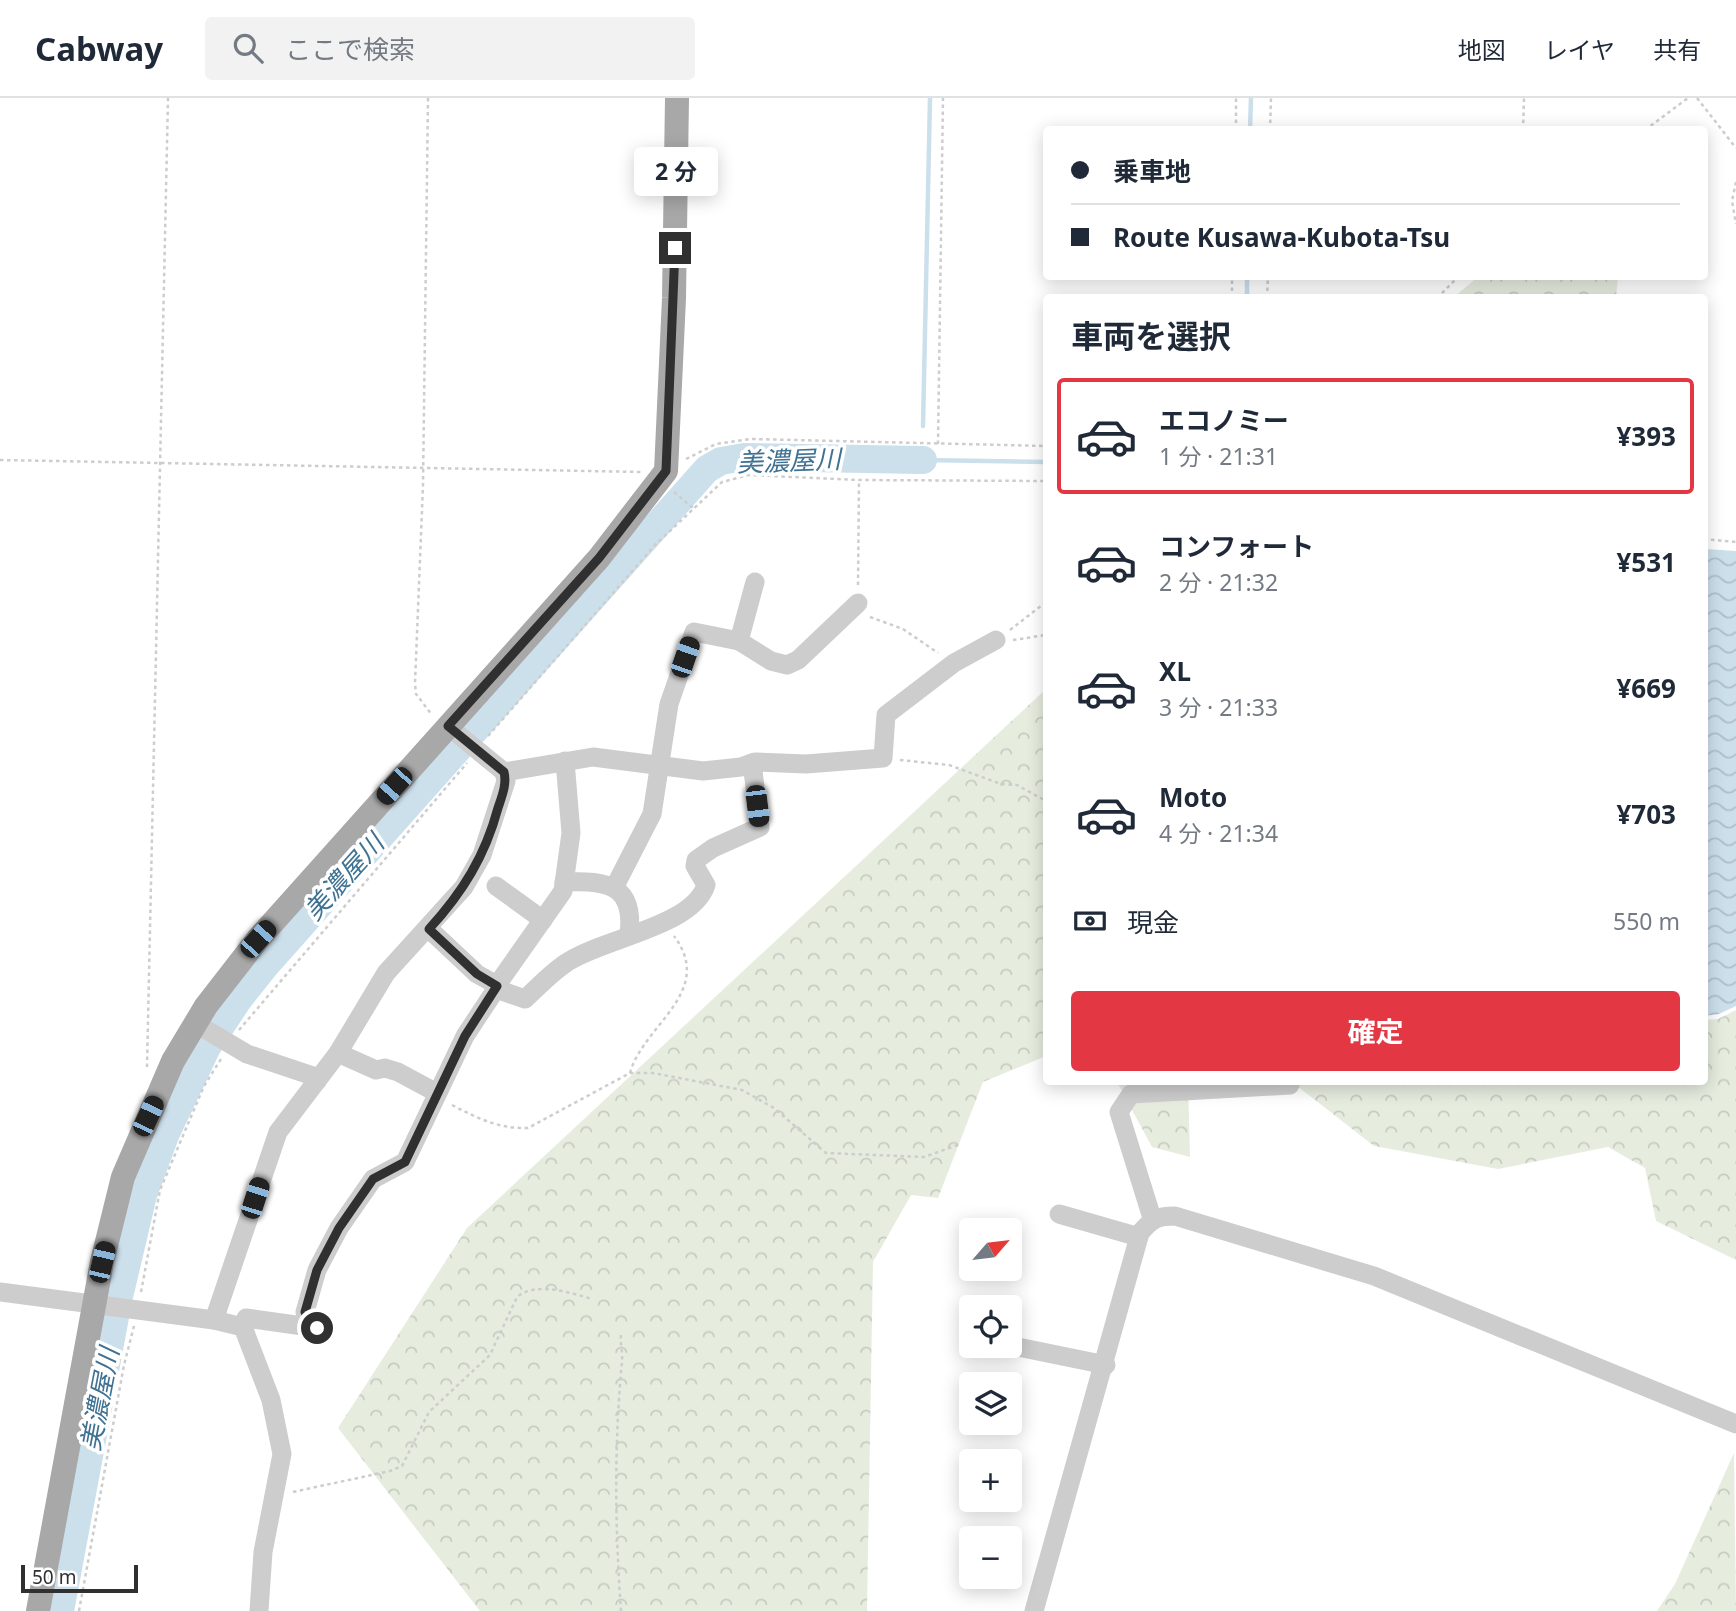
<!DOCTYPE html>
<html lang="ja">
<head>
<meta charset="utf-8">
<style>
	:root { --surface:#fff; --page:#f2f2f3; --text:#1f2937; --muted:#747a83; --line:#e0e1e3; --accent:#e33744 }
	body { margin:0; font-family:"Noto Sans","Noto Sans JP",sans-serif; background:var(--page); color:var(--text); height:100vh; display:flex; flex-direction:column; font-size:26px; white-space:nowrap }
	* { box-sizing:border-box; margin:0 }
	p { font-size:23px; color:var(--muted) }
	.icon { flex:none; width:38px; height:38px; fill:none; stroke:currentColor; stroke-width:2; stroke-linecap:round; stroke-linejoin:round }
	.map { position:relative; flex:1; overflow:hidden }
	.side { position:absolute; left:1043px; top:196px; width:665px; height:791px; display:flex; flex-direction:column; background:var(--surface); border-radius:7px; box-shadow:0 4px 18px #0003 }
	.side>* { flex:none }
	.banner { position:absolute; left:1043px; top:28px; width:665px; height:154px; border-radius:7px; box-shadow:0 4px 18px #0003; display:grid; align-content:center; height:154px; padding:0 28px; background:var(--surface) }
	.needle { width:46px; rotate:62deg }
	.controls { position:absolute; left:959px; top:1120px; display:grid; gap:14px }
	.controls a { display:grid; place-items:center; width:63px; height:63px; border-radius:7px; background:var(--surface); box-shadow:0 4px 18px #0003; font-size:35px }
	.scale { position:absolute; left:21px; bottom:18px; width:117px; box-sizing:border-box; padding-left:7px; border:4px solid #303030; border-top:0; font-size:19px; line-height:24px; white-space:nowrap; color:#303030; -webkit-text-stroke:5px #fff; paint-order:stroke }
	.end { position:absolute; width:32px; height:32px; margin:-16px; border:9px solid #303030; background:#fff; box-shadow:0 0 0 4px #fff }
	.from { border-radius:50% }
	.bubble { position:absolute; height:49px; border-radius:7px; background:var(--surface); box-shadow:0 4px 18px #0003; font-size:23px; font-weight:700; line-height:49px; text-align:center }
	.car { position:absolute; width:21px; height:42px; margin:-21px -10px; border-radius:9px; box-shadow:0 0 5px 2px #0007; background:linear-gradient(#222 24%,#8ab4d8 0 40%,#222 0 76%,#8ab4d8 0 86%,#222 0) }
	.banner b { display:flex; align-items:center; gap:24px; height:66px; font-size:26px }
	.banner b+b { border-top:2px solid var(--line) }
	.banner i { width:18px; height:18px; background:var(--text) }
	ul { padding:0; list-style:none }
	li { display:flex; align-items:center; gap:21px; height:116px; margin:0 14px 10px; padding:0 14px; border:4px solid transparent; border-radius:7px }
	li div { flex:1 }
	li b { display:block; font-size:26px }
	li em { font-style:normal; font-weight:700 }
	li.on { border-color:var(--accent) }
	li>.icon { width:63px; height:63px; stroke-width:1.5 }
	h2 { padding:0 28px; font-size:32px; line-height:84px }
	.pay { display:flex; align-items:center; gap:18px; height:77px; padding:0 28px; font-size:26px }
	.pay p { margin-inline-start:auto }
	.primary-button { display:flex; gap:14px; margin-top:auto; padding:14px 28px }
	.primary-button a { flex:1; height:80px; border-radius:7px; background:var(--accent); color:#fff; font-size:28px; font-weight:700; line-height:80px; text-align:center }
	header { display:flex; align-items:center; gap:42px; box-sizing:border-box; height:98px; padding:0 35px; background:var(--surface); border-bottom:2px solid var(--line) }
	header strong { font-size:33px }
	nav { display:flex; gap:38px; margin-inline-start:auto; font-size:24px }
	.search { width:490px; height:63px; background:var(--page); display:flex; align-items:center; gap:18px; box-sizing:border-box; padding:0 24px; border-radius:7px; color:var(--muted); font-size:26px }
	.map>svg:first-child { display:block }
	.forest { fill:url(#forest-crowns) }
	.water { fill:url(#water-waves) }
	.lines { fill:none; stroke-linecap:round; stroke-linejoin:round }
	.stream { stroke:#cce0ec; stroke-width:4.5 }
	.river { stroke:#cce0ec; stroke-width:28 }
	.path { stroke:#cdcdcd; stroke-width:2.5; stroke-dasharray:3.5 3.5; stroke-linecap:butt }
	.minor { stroke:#cdcdcd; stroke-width:19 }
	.major { stroke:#a8a8a8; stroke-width:24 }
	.route { stroke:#303030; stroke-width:9 }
	.labels { text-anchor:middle; stroke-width:7; stroke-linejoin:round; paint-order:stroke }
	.water-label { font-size:26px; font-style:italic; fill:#3f7292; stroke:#fff }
</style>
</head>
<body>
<header>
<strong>Cabway</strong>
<div class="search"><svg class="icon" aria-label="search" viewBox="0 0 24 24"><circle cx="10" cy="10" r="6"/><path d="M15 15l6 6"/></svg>ここで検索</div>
<nav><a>地図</a><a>レイヤ</a><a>共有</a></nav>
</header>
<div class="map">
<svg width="1736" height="1513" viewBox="0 0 1736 1513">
	<defs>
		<pattern id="forest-crowns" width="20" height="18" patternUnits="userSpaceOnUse" patternTransform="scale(1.75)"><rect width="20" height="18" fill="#e6eddf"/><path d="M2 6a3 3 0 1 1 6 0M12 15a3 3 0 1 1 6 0" fill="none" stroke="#c6ccc0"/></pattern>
		<pattern id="water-waves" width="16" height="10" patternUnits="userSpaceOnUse" patternTransform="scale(1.75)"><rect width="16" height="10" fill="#cce0ec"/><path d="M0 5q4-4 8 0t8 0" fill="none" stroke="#b0c0cb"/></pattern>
	</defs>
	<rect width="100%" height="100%" fill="#fff"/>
	<g class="forest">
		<polygon points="1479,178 1618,179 1616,199 1454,199"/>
		<polygon points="1046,591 1046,958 983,984 938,1100 911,1097 873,1164 867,1513 480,1513 338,1330 467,1130"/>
		<polygon points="1736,912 1736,1162 1656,1123 1645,1070 1608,1049 1498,1071 1374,1048 1292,984 1704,984 1705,922 1718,921"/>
		<polygon points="1117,984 1188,984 1190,1059 1152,1049"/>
		<polygon points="1734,1355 1736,1513 1657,1513 1675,1486"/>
	</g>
	<polygon class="water" points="1705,451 1736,453 1736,908 1719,916 1704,918"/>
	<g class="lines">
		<g class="stream">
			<polyline points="1250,32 1251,0"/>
			<polyline points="1247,200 1247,178"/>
			<polyline points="923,328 930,0"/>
			<polyline points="923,355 923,362 1046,364"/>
		</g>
		<polyline class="river" points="60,1513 118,1203 143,1097 166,1035 207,949 238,902 265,868 707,371 721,363 744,359 923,362"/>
		<g class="path">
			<polyline points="428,0 423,387 415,585 416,596 432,617"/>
			<polyline points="1697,0 1736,50"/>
			<polyline points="1236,32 1236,0"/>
			<polyline points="1270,32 1271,0"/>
			<polyline points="1523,32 1524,0"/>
			<polyline points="1645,32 1688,0"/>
			<polyline points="1736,84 1732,103 1736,126"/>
			<polyline points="1232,200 1232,178"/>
			<polyline points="1267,200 1268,178"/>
			<polyline points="1437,200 1459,178"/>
			<polyline points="938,346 943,0"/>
			<polyline points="686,361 716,346 751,341 1046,348"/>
			<polyline points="0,362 641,374"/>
			<polyline points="674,394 693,410"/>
			<polyline points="1704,441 1736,444"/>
			<polyline points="858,487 859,382"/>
			<polyline points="870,519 903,531 938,555"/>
			<polyline points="1010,532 1046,504"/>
			<polyline points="1013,542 1046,537"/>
			<polyline points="488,638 655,447 722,384 749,377 859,382 1046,383"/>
			<polyline points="900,662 949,667 1001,686 1017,687 1046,703"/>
			<polyline points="239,932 467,665"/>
			<polyline points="147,969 168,0"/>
			<path d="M630,975C643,927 716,894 674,838"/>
			<path d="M452,1007C477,1020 499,1031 528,1030L630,975H653L742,992L774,1010L826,1055L924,1059L958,1047"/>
			<polyline points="141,1194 160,1092 204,988 221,961"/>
			<path d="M621,1237C620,1246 623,1255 622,1264C614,1347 615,1429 621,1513"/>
			<path d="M293,1394L390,1373L402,1368L429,1314L490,1257L517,1199C536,1183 571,1195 592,1201"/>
			<polyline points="79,1513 124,1267 134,1228"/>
		</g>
		<g class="minor">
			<polyline points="739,543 755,484"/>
			<polyline points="504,674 593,659 703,673 741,669 755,664 806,666 883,660 886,617 954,565 996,542"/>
			<path d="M564,784C608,782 635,787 629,837"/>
			<polyline points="496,788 543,822"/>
			<polyline points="614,790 652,716 669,606 694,534 739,543 771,563 787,567 798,562 858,505"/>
			<polyline points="429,831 477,876 497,887 496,891"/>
			<polyline points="497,887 563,793 571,735 565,663"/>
			<polyline points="195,925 247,956 313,978 317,983"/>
			<polyline points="338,955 376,972 385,970 398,974 437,995"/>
			<polyline points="1059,1116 1139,1139"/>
			<polyline points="1152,1120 1119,1014 1131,996 1290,987"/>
			<polyline points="0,1194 214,1222 243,1229 271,1302 282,1356 263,1454 259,1513"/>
			<polyline points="214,1222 278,1034 338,955 386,875 464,789 482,757 506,683 504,674 448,628"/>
			<path d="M243,1229L246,1220L317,1230L319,1226L308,1220L305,1214L317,1172L339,1130L373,1081L405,1064L465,938L496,891L525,901C538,889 551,875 566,865C600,841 693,829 706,787L695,768L696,762L713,750L760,729L752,665"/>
			<polyline points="1018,1249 1106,1267"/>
			<path d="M1034,1513L1140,1135C1152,1121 1157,1118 1175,1118L1374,1178L1736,1326"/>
		</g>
		<polyline class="major" points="38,1513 102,1164 123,1079 173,963 206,908 258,841 599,460 666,373 674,200 677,0"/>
	</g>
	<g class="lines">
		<path class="route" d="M317,1230L319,1226L308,1220L305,1214L317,1172L339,1130L373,1081L405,1064L465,938L497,888L477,876L429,831C463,794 485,758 498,710C502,698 507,686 504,674L448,628L599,460L666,373L675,150"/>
	</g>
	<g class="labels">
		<g class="water-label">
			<text transform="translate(789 363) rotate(-2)" y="9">美濃屋川</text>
			<text transform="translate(344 779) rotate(-48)" y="9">美濃屋川</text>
			<text transform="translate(100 1301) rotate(-79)" y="9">美濃屋川</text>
		</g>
	</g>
</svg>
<div class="controls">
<a><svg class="needle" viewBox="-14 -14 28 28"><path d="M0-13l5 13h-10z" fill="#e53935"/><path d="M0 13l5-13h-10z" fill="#747a83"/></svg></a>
<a><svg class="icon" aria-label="locate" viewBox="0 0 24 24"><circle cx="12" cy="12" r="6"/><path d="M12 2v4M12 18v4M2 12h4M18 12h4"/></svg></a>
<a><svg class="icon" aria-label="layers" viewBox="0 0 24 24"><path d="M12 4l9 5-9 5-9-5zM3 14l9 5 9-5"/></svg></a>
<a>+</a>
<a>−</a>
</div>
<div class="scale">50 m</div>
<i class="end from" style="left:317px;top:1230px"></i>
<i class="end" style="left:675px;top:150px"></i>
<div class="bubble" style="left:634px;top:49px;width:84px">2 分</div>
<i class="car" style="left:685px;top:559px;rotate:19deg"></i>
<i class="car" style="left:394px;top:688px;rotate:222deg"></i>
<i class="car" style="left:757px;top:708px;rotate:173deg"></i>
<i class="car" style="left:258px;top:841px;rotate:42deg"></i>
<i class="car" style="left:148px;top:1018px;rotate:25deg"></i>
<i class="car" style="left:255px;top:1100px;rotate:18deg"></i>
<i class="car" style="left:102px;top:1164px;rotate:13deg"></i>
<div class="banner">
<b><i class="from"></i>乗車地</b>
<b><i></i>Route Kusawa-Kubota-Tsu</b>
</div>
<section class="side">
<h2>車両を選択</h2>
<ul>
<li class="on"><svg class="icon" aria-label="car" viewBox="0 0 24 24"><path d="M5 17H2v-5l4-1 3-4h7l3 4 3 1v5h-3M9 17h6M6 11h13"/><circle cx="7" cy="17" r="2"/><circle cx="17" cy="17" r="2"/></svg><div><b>エコノミー</b><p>1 分 · 21:31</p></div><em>¥393</em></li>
<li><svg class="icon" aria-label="car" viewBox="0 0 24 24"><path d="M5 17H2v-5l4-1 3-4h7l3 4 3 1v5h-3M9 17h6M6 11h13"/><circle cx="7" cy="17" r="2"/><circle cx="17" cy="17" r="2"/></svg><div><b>コンフォート</b><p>2 分 · 21:32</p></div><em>¥531</em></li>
<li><svg class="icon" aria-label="car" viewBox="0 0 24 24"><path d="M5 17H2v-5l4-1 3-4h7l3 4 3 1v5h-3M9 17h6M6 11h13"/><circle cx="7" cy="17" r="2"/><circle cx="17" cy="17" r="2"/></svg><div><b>XL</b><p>3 分 · 21:33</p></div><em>¥669</em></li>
<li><svg class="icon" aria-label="car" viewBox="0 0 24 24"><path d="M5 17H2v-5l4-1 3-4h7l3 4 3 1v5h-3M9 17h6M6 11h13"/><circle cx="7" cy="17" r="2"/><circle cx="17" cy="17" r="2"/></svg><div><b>Moto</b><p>4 分 · 21:34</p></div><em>¥703</em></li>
</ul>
<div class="pay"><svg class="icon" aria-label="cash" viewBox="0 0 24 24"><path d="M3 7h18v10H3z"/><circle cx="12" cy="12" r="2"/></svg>現金<p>550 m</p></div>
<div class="primary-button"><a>確定</a></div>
</section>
</div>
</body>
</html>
